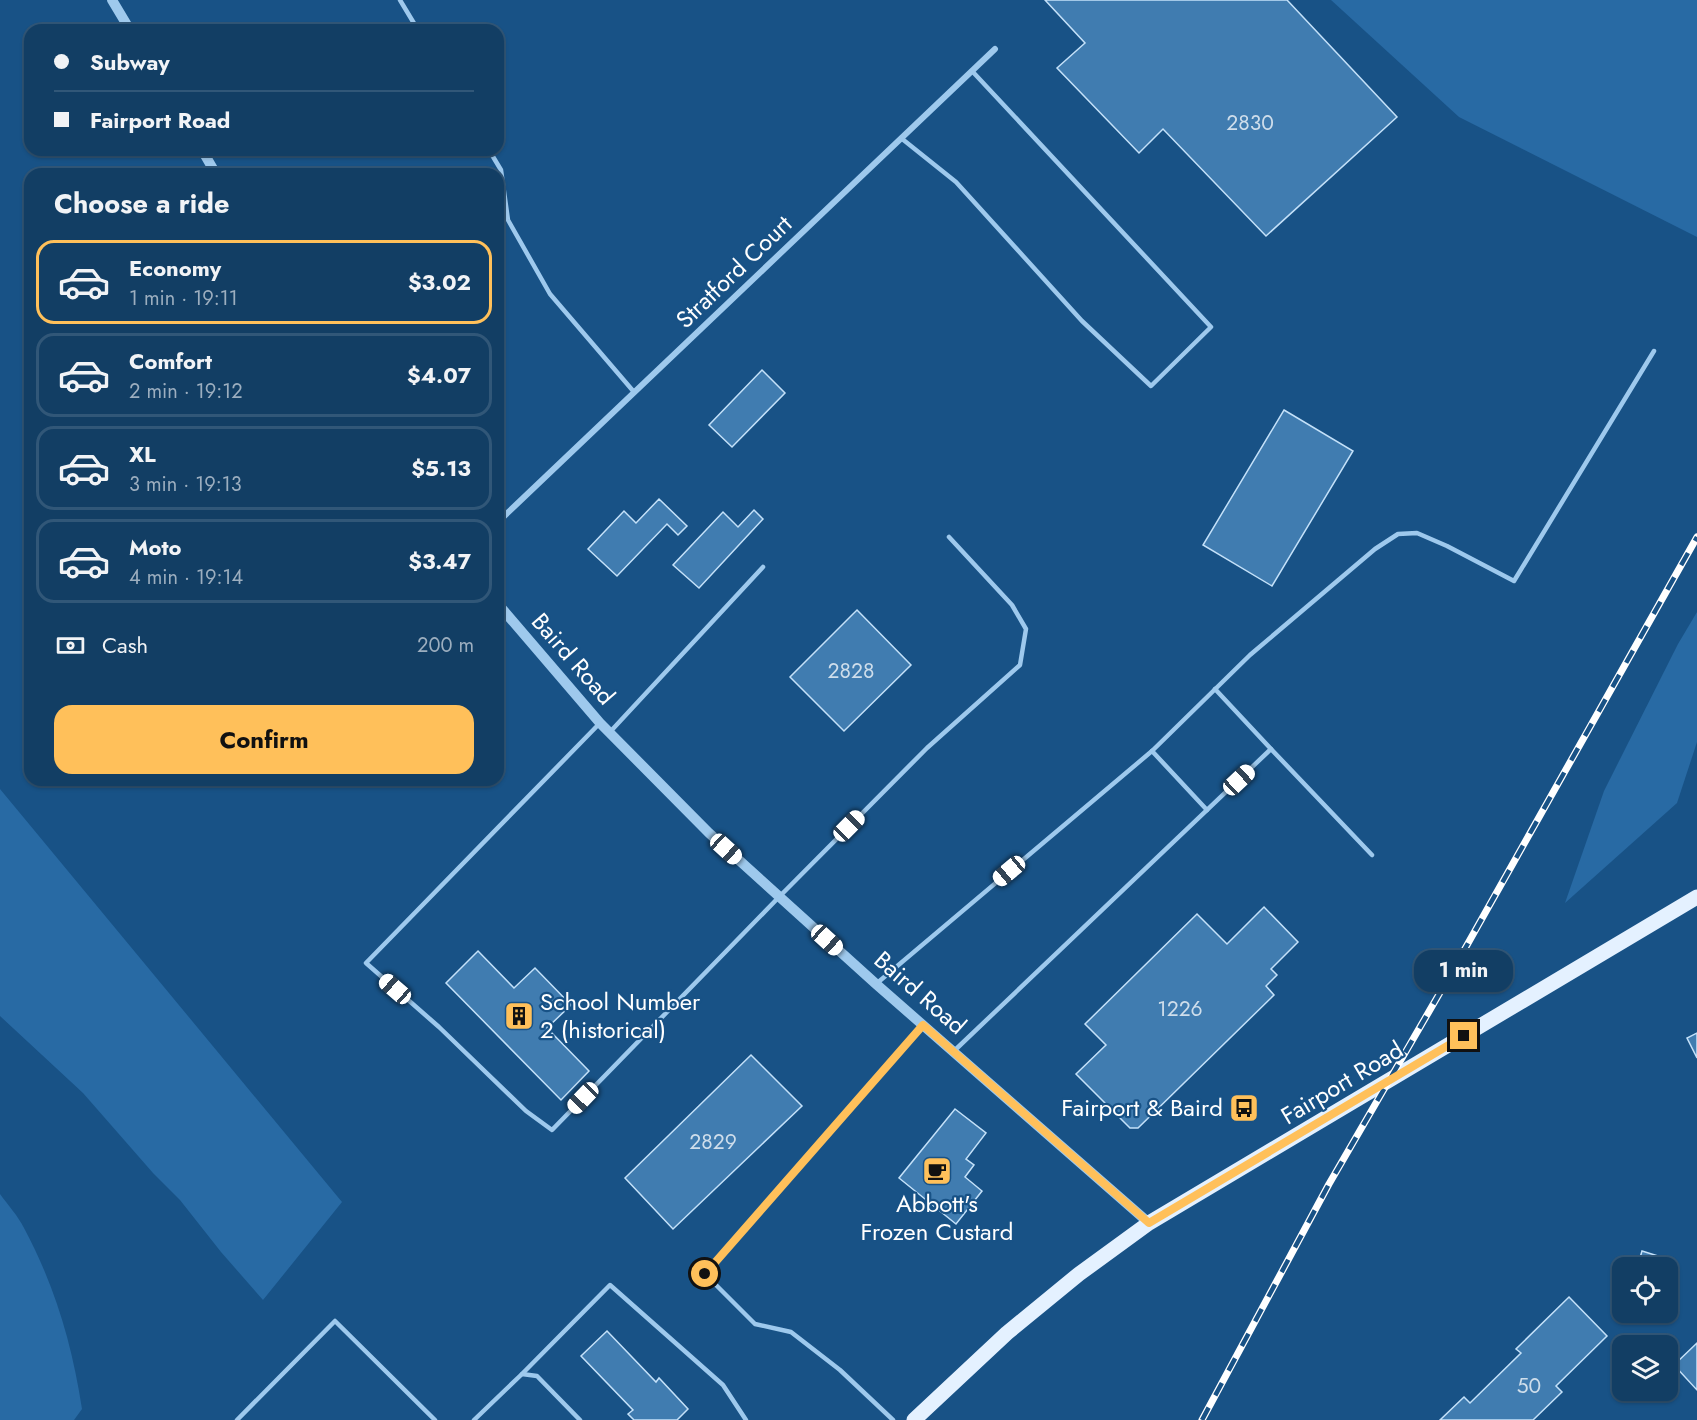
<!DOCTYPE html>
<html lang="en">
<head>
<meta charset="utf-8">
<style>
	:root { --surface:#123e64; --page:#1f496d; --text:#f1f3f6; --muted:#9caebf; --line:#315778; --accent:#ffc05a }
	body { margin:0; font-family:Jost,sans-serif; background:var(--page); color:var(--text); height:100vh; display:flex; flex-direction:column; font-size:22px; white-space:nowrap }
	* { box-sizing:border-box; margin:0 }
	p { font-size:20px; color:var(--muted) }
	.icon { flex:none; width:33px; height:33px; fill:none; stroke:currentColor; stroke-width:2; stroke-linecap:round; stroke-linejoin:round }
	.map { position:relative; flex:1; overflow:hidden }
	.details { position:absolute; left:24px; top:168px; width:480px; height:618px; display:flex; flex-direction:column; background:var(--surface); border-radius:18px; box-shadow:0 2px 4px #0004,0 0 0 2px var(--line) }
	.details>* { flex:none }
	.top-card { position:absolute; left:24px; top:24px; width:480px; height:132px; border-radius:18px; box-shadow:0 2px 4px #0004,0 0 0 2px var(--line); display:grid; align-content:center; height:132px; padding:0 30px; background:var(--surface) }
	.buttons { position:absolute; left:1612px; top:1257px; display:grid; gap:12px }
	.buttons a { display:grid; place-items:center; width:66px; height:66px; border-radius:12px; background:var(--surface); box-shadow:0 2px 4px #0004,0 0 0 2px var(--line); font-size:30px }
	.end { position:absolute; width:27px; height:27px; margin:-14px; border:8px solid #ffc05a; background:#111; box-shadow:0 0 0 3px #111 }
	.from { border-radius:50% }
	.bubble { position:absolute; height:42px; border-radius:18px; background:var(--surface); box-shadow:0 2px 4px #0004,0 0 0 2px var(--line); font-size:20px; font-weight:700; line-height:42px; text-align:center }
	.car { position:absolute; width:18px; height:36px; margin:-18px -9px; border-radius:8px; box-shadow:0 0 4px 2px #0007; background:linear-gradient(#fff 24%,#345 0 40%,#fff 0 76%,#345 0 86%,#fff 0) }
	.top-card b { display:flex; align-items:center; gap:21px; height:57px; font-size:22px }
	.top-card b+b { border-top:2px solid var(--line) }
	.top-card i { width:15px; height:15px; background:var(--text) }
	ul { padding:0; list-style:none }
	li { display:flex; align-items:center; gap:18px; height:84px; margin:0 12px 9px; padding:0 18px; border:3px solid var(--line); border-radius:18px }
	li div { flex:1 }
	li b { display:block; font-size:22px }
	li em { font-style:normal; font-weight:700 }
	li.current { border-color:var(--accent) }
	li>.icon { width:54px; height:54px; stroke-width:1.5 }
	h2 { padding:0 30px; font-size:27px; line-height:72px }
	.pay { display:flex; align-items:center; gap:15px; height:66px; padding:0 30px; font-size:22px }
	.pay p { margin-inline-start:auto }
	.primary-button { display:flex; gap:12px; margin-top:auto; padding:12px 30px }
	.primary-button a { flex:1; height:69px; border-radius:18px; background:var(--accent); color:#111; font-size:24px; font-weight:700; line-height:69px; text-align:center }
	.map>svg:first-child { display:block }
	.green { fill:#286aa4 }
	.building { fill:#407cb0; stroke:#c4e1f9; stroke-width:1.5 }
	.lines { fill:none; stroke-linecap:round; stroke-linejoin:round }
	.service { stroke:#9ec9ed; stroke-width:4.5 }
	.minor { stroke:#9ec9ed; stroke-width:6 }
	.tertiary { stroke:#9ec9ed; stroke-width:10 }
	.primary { stroke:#e4f1ff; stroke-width:15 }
	.rail-casing { stroke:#fff; stroke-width:7 }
	.rail { stroke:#185286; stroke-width:4.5; stroke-dasharray:14; stroke-linecap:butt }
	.route { stroke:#ffc05a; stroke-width:8 }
	.labels { text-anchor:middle; stroke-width:4.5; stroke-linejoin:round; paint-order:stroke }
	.number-label { font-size:21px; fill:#cfdeeb }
	.street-label { font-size:24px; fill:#fff; stroke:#185286 }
	.poi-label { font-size:24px; fill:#fff; stroke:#185286; text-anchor:start }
</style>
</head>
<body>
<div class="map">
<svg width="1697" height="1420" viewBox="0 0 1697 1420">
	<rect width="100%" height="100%" fill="#185286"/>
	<g class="green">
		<polygon points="1331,0 1697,0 1697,237 1459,117"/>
		<polygon points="1697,612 1697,742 1677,803 1565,903 1604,791 1678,644"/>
		<polygon points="0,789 342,1202 263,1300 221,1252 180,1200 153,1173 83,1093 0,1016"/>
		<path d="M0,1194C8,1205 18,1216 24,1228C55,1286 72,1344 82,1409L74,1420H0Z"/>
	</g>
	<g class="building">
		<polygon points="1045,0 1287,0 1397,117 1266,236 1163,129 1139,153 1057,68 1085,43"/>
		<polygon points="762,370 785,393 732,447 709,425"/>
		<polygon points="1284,410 1353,451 1272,586 1203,545"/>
		<polygon points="659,499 687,526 678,535 667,524 617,576 588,549 624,511 636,523"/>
		<polygon points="754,510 763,519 699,588 673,565 723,512 738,527"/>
		<polygon points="857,610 911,665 844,731 790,677"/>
		<polygon points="1264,907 1298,942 1271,969 1277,975 1266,986 1274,995 1138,1128 1130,1128 1076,1074 1106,1045 1085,1024 1197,914 1227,944"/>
		<polygon points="478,951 514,988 535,968 571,1005 547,1028 589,1071 561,1100 446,983"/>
		<polygon points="1697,1033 1697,1058 1687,1038"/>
		<polygon points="751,1055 802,1106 673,1229 625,1178"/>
		<polygon points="955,1109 986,1133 966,1159 974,1165 965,1177 982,1191 956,1224 899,1178"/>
		<polygon points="1642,1251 1674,1261 1668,1281 1668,1268 1637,1268"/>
		<polygon points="1569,1297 1607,1336 1556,1386 1562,1392 1533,1420 1440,1420 1464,1397 1470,1403 1521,1353 1516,1349"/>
		<polygon points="607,1331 656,1382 659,1378 688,1409 677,1420 634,1420 628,1414 633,1410 581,1356"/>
		<polygon points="1697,1343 1697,1390 1674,1365"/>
	</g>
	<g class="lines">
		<g class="service">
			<polyline points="400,0 418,30"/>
			<polyline points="901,138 956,182 1082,321 1151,386 1211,327 972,71"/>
			<polyline points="489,150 501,170 508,220 550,294 634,392"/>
			<polyline points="1215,689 1271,749"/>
			<polyline points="599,724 366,963 439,1027 526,1111 552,1130 779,897 927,748 1020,665 1026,629 1012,605 949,537"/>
			<polyline points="610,732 763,567"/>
			<polyline points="1152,751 1207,810"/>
			<polyline points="876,984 1152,751 1250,655 1375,549 1398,534 1417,533 1447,546 1514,581 1654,351"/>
			<polyline points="954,1051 1271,749 1372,855"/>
			<polyline points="522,1374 610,1285 723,1385 746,1420"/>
			<polyline points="237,1420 335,1321 435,1420"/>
			<polyline points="474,1420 522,1374 537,1376 580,1420"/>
			<polyline points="893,1420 840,1370 791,1332 755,1324 705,1274 923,1025"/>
		</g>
		<polyline class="minor" points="498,522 995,49"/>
		<g class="tertiary">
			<polyline points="112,0 130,30"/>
			<polyline points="202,150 216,174"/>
			<polyline points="498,604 600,723 709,833 876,984 1149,1223"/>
		</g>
		<polyline class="primary" points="914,1420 1007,1333 1079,1274 1149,1223 1697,897"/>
		<g class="rail-casing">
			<polyline id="rail" points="1202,1420 1329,1184 1449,977 1697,537"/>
		</g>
		<use href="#rail" class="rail"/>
	</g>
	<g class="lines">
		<polyline class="route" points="705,1274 923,1025 1149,1223 1464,1036"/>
	</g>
	<defs>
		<g id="building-square" transform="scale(1.5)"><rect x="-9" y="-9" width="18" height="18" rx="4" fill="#ffc05a" stroke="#185286"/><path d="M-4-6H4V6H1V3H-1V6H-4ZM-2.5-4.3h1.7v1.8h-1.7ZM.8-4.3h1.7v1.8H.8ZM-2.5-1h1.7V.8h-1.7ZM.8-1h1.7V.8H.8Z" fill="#111"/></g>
		<g id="bus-square" transform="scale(1.5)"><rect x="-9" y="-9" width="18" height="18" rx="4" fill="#ffc05a" stroke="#185286"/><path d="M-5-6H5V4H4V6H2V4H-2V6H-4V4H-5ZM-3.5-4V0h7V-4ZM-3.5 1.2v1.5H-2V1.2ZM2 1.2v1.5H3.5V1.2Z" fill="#111"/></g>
		<g id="cafe-square" transform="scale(1.5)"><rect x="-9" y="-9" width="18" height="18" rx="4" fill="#ffc05a" stroke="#185286"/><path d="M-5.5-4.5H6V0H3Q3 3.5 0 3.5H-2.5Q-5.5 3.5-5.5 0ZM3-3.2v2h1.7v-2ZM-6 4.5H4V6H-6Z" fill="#111"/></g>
	</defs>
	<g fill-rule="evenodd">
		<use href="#building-square" x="519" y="1016"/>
		<use href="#bus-square" x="1244" y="1108"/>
		<use href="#cafe-square" x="937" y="1171"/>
	</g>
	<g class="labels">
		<g class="number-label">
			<text x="1250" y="130">2830</text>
			<text x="851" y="678">2828</text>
			<text x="1180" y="1016">1226</text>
			<text x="713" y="1149">2829</text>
			<text x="1529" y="1393">50</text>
		</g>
		<g class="street-label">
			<text transform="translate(734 272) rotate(-44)" y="8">Stratford Court</text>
			<text transform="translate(573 659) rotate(49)" y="8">Baird Road</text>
			<text transform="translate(920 993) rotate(41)" y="8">Baird Road</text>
			<text transform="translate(1342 1083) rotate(-31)" y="8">Fairport Road</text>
		</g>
		<g class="poi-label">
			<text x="540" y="1010">School Number<tspan x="540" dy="28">2 (historical)</tspan></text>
			<text x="1223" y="1116" text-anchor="end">Fairport &amp; Baird</text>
			<text x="937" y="1212" text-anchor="middle">Abbott's<tspan x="937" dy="28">Frozen Custard</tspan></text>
		</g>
	</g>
</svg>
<div class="buttons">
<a><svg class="icon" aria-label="locate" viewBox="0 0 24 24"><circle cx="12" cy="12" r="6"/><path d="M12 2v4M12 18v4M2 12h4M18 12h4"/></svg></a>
<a><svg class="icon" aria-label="layers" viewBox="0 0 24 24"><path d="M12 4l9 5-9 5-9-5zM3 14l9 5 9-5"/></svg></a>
</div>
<i class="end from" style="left:705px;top:1274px"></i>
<i class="end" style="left:1464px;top:1036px"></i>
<div class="bubble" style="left:1414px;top:950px;width:99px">1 min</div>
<i class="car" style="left:1239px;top:780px;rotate:47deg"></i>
<i class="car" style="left:849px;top:826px;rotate:45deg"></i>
<i class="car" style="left:726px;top:849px;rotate:132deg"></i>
<i class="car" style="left:1009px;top:871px;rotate:230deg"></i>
<i class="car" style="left:827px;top:940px;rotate:132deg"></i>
<i class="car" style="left:395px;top:989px;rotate:311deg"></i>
<i class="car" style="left:583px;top:1098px;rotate:224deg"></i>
<div class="top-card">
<b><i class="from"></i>Subway</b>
<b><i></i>Fairport Road</b>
</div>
<section class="details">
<h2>Choose a ride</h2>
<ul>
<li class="current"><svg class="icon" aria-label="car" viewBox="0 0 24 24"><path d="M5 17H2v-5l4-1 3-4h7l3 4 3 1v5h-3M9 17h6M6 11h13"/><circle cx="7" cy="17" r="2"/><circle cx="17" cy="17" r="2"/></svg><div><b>Economy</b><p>1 min · 19:11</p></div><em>$3.02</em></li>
<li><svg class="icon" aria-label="car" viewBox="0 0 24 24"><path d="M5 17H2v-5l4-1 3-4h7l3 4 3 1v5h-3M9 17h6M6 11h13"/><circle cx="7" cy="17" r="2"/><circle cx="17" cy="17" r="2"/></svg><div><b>Comfort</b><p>2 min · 19:12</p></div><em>$4.07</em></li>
<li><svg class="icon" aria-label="car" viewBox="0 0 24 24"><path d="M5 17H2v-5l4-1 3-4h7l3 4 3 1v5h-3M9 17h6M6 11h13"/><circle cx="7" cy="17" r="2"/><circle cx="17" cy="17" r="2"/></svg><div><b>XL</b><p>3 min · 19:13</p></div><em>$5.13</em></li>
<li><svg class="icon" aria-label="car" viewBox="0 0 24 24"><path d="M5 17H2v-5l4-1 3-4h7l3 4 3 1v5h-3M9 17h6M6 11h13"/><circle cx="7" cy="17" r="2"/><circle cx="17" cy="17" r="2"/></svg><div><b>Moto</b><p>4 min · 19:14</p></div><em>$3.47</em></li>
</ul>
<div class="pay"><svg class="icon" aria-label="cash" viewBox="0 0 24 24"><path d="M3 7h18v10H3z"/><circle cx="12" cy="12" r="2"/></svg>Cash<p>200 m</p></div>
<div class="primary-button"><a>Confirm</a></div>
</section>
</div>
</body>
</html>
